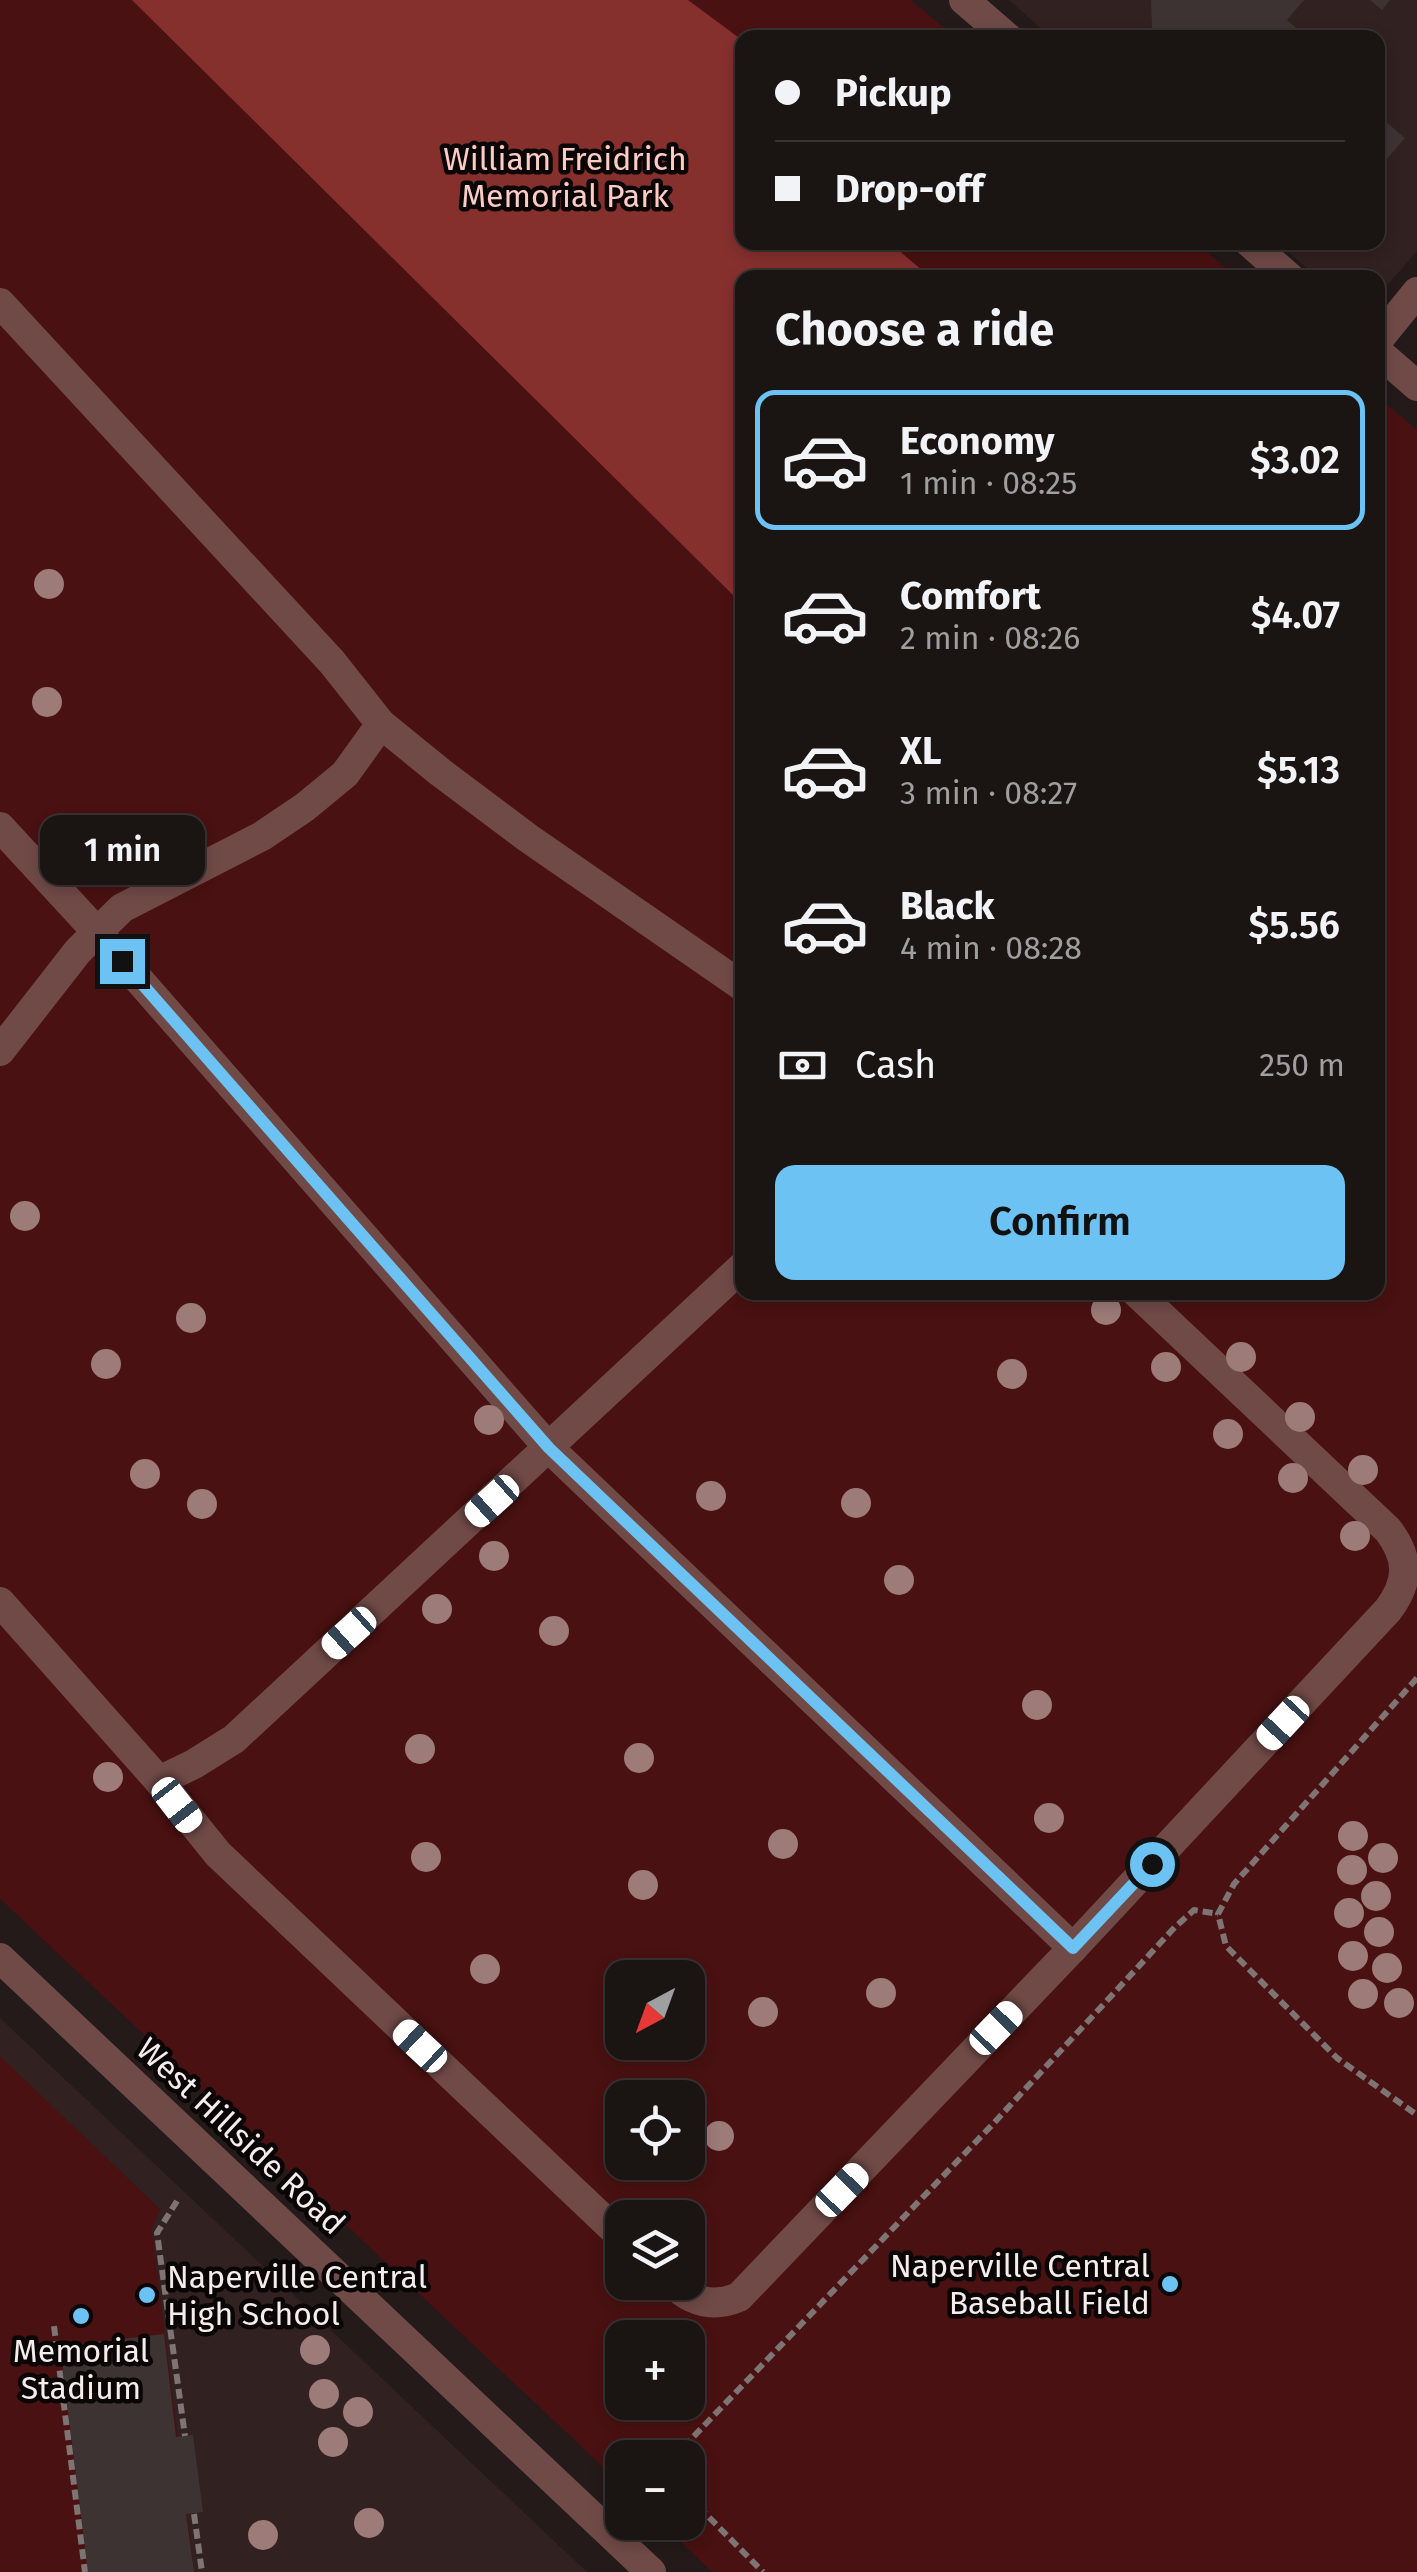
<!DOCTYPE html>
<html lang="en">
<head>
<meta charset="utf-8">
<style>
	:root { --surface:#1a1413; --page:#231d1c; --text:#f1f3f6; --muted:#9f9ea0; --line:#383333; --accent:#6cc2f3 }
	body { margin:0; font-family:"Fira Sans",sans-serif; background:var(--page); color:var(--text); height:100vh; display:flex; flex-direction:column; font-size:38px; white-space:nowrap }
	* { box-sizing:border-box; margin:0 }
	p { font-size:32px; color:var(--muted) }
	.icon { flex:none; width:55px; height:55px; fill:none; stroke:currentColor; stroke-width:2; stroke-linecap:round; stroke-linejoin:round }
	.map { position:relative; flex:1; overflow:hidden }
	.panel { position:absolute; left:735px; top:270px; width:650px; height:1030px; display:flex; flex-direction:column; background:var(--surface); border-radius:20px; box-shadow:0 5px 15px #0003,0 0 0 2px var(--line) }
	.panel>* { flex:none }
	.guide { position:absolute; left:735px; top:30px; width:650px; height:220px; border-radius:20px; box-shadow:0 5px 15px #0003,0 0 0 2px var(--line); display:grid; align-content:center; height:220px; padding:0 40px; background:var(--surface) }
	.needle { width:65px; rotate:221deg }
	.fabs { position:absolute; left:605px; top:1960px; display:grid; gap:20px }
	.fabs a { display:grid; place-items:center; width:100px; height:100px; border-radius:20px; background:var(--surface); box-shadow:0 5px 15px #0003,0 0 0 2px var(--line); font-size:50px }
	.end { position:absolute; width:45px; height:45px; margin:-22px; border:12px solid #6cc2f3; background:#111; box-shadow:0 0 0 5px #111 }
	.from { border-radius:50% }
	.bubble { position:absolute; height:70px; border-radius:20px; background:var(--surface); box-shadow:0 5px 15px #0003,0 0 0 2px var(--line); font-size:32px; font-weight:600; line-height:70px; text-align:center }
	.car { position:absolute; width:30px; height:60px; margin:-30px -15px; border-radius:12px; box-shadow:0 0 8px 2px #0007; background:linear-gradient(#fff 24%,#345 0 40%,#fff 0 76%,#345 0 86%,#fff 0) }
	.guide b { display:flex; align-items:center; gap:35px; height:95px; font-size:38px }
	.guide b+b { border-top:2px solid var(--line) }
	.guide i { width:25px; height:25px; background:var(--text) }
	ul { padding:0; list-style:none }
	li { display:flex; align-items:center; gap:30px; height:140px; margin:0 20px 15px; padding:0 20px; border:5px solid transparent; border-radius:20px }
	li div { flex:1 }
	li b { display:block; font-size:38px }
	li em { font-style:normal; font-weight:600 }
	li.on { border-color:var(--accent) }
	li>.icon { width:90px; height:90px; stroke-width:1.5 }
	h2 { padding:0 40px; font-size:45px; line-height:120px }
	.pay { display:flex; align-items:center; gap:25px; height:110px; padding:0 40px; font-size:38px }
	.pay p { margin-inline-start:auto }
	.cta { display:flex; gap:20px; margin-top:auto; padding:20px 40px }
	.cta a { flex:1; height:115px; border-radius:20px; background:var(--accent); color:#111; font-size:40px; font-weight:600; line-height:115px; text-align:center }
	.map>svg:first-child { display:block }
	.built { fill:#312120 }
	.green { fill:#491111; fill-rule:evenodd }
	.forest { fill:#86302e }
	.building { fill:#3d3332 }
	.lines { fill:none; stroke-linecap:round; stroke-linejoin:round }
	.path { stroke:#7d7473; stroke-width:6; stroke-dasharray:10 5; stroke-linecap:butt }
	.minor { stroke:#704a47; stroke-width:30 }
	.tree { fill:#9c7b78 }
	.route { stroke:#6cc2f3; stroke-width:12 }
	.poi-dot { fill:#6cc2f3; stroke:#0a0606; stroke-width:4 }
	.labels { text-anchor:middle; stroke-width:9; stroke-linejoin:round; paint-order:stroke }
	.park-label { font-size:32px; fill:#ffcbc6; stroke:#0a0606 }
	.street-label { font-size:32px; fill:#f4edec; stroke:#0a0606 }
	.poi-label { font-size:32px; fill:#f4edec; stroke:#0a0606; text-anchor:end }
</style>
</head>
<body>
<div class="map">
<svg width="1417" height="2572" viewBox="0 0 1417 2572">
	<rect width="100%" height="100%" fill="#231a19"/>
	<g class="built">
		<polygon points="1009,0 1417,0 1417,251 1378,296 1378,278 1317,277 1278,243 1378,242 1378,38 1050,37"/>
		<polygon points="0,2018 587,2572 0,2572"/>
	</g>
	<g class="green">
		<path d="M0,0H911L955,37L742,38V242L1196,243L1237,277L742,278V1292H1378V397L1417,430V2572H712L661,2523L688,2522V2458H622V2485L0,1899ZM622,1978H688V2042H622ZM622,2098H688V2162H622ZM622,2218H688V2282H622ZM622,2338H688V2402H622Z"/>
		<polygon points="0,2056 160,2209 152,2229 194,2572 0,2572"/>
	</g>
	<polygon class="forest" points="132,0 688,0 742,40 742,242 890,243 930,277 742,278 742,604"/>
	<g class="building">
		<polygon points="1151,0 1304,0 1287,20 1308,38 1161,38 1152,30"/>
		<polygon points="1370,0 1390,0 1382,10"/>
		<polygon points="1378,115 1405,138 1378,169"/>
		<polygon points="164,2334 176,2437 193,2435 203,2512 186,2514 194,2572 88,2572 60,2346"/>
	</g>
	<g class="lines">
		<g class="path">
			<polyline points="1417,1678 1234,1884 1218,1914 1226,1946 1337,2058 1417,2115"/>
			<polyline points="177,2201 157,2233 185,2436"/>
			<polyline points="54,2326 85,2572"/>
			<polyline points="673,2458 992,2125 1175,1927 1194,1910 1218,1914"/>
			<polyline points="688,2496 763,2572"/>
			<polyline points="194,2514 202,2572"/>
		</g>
		<g class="minor">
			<polyline points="964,0 1008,38"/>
			<polyline points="1249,242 1290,278"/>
			<polyline points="0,303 332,662 381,724 440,772 528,838 742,986"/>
			<polyline points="1378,340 1417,292"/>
			<polyline points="1378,352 1417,386"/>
			<polyline points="0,827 97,932 549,1448 1073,1948"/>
			<polyline points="0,1051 78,951 122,908 262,836 305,807 345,774 381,724"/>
			<polyline points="0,1602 159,1781 194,1764 234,1739 742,1267"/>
			<polyline points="159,1781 218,1854 622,2237"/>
			<polyline points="0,1958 651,2572"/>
			<path d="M671,2282C691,2302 713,2308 739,2297L1073,1948L1388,1610C1409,1582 1410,1559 1388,1530L1136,1292"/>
		</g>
	</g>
	<g class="tree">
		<circle cx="49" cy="584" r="15"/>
		<circle cx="47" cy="702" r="15"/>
		<circle cx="25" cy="1216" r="15"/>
		<circle cx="1106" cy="1310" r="15"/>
		<circle cx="191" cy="1318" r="15"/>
		<circle cx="1241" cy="1357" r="15"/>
		<circle cx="106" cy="1364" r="15"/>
		<circle cx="1166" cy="1367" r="15"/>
		<circle cx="1012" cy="1374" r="15"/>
		<circle cx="1300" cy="1417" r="15"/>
		<circle cx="489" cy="1420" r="15"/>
		<circle cx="1228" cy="1434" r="15"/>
		<circle cx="1363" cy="1470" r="15"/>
		<circle cx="145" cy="1474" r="15"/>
		<circle cx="1293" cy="1478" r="15"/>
		<circle cx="711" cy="1496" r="15"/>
		<circle cx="856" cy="1503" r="15"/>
		<circle cx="202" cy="1504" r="15"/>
		<circle cx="1355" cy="1536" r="15"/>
		<circle cx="494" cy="1556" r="15"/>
		<circle cx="899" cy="1580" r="15"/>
		<circle cx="437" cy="1609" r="15"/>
		<circle cx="554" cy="1631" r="15"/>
		<circle cx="1037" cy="1705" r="15"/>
		<circle cx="420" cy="1749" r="15"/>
		<circle cx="639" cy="1758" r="15"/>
		<circle cx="108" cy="1777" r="15"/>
		<circle cx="1049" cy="1818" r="15"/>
		<circle cx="1353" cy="1836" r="15"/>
		<circle cx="783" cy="1844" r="15"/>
		<circle cx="426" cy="1857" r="15"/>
		<circle cx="1383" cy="1858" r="15"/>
		<circle cx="1352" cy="1870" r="15"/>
		<circle cx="643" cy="1885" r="15"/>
		<circle cx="1376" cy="1896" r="15"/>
		<circle cx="1349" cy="1913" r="15"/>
		<circle cx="1379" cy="1932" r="15"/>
		<circle cx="1353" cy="1956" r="15"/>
		<circle cx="1387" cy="1968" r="15"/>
		<circle cx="485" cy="1969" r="15"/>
		<circle cx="881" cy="1993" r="15"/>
		<circle cx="1363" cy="1994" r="15"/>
		<circle cx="1399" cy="2003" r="15"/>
		<circle cx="763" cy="2012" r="15"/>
		<circle cx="719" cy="2136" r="15"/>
		<circle cx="315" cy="2350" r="15"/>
		<circle cx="324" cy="2394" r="15"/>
		<circle cx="358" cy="2412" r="15"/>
		<circle cx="333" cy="2442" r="15"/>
		<circle cx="369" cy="2523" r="15"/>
		<circle cx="263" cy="2535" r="15"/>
	</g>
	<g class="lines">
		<polyline class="route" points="122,961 549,1448 1073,1948 1152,1864"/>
	</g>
	<g class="poi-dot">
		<circle cx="1170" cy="2284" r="10"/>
		<circle cx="147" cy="2295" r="10"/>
		<circle cx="81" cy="2316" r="10"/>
	</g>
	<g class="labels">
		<g class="park-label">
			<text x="565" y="170">William Freidrich<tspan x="565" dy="37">Memorial Park</tspan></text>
		</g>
		<g class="street-label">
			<text transform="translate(241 2136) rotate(43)" y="11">West Hillside Road</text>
		</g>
		<g class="poi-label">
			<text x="1150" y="2277">Naperville Central<tspan x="1150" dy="37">Baseball Field</tspan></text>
			<text x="167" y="2288" text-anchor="start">Naperville Central<tspan x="167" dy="37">High School</tspan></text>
			<text x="81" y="2362" text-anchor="middle">Memorial<tspan x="81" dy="37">Stadium</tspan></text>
		</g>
	</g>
</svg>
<div class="fabs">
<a><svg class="needle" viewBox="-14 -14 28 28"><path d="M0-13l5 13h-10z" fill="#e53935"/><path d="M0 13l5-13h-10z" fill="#9f9ea0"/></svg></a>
<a><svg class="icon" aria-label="locate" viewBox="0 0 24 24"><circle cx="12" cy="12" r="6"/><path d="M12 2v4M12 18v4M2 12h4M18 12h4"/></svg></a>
<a><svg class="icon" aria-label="layers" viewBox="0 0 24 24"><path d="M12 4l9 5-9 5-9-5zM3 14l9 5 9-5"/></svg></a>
<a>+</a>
<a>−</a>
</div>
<i class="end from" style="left:1152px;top:1864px"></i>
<i class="end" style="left:122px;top:961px"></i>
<div class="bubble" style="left:40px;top:815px;width:165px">1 min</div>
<i class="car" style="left:492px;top:1501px;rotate:228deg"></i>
<i class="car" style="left:349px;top:1633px;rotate:228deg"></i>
<i class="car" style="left:1283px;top:1723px;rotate:223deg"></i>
<i class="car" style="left:177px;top:1805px;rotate:142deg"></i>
<i class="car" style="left:996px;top:2028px;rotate:44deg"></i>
<i class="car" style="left:420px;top:2046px;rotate:313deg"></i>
<i class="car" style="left:842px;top:2190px;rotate:44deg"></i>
<div class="guide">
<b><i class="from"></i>Pickup</b>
<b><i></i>Drop-off</b>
</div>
<section class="panel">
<h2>Choose a ride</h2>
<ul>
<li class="on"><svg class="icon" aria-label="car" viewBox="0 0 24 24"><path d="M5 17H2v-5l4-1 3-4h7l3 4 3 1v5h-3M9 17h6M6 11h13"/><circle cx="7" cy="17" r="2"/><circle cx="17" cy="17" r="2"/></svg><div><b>Economy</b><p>1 min · 08:25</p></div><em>$3.02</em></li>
<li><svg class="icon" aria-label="car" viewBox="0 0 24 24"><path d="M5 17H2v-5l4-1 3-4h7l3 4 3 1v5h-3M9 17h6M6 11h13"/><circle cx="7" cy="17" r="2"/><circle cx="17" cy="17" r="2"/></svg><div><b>Comfort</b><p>2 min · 08:26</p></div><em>$4.07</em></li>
<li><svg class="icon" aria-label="car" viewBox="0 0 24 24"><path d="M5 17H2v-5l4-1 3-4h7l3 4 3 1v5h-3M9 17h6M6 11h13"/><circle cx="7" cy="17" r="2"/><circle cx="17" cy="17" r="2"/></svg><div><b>XL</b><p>3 min · 08:27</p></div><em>$5.13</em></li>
<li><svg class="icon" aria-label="car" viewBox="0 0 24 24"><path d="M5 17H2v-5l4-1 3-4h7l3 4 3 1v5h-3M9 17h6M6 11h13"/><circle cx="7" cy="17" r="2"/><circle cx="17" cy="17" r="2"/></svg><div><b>Black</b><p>4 min · 08:28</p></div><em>$5.56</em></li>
</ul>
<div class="pay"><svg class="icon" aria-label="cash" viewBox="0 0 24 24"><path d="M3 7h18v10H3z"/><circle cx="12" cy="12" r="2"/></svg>Cash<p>250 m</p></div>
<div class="cta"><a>Confirm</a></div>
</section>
</div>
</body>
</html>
